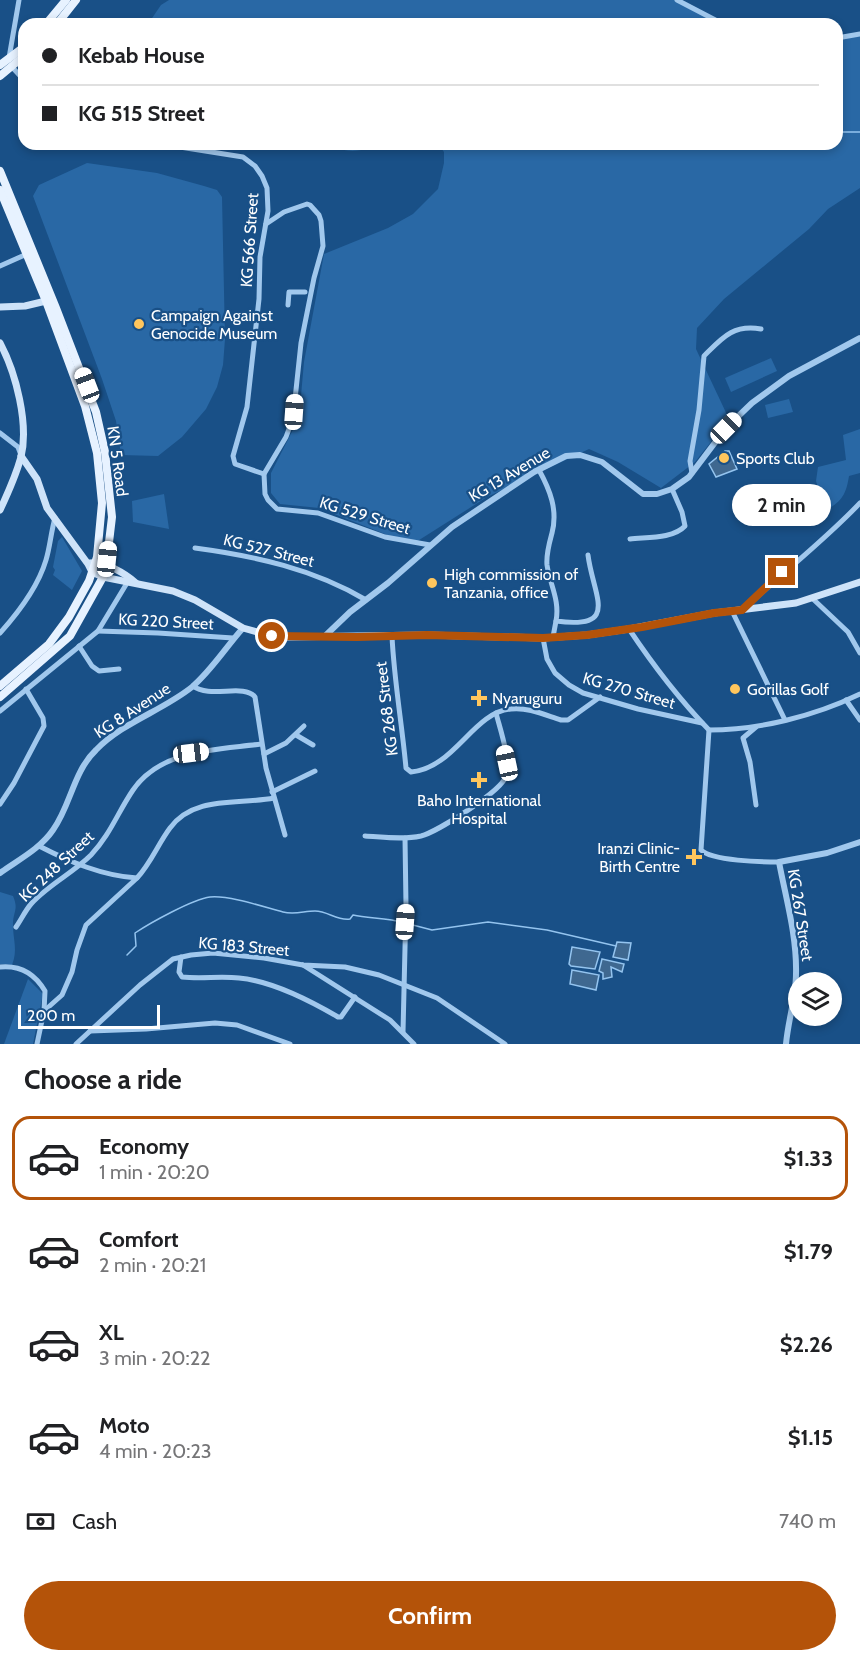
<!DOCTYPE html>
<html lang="en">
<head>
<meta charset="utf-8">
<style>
	:root { --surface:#fff; --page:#f2f2f2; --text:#202124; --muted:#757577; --line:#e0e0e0; --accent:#b45309 }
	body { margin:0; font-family:Cabin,sans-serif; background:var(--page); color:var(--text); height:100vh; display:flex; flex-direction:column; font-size:22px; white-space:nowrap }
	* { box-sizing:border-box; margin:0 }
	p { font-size:20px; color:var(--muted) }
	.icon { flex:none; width:33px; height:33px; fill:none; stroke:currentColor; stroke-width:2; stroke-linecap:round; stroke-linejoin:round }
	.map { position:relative; height:1044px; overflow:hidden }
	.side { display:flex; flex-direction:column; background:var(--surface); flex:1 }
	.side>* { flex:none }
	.hud { position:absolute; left:18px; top:18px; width:825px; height:132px; border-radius:18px; box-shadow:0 3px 9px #0003; display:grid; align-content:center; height:132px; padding:0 24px; background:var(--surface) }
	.controls { position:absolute; left:788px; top:972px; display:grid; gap:12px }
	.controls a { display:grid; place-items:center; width:54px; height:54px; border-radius:50%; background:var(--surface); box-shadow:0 3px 9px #0003; font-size:30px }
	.scale { position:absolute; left:18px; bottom:15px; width:142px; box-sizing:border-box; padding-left:6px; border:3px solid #fff; border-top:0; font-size:16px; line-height:21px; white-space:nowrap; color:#fff; -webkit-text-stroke:4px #195087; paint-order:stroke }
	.end { position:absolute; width:27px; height:27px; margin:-14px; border:8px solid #b45309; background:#fff; box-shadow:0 0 0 3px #fff }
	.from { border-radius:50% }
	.bubble { position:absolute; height:42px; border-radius:21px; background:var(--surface); box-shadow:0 3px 9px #0003; font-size:20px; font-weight:700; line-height:42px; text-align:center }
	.car { position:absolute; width:18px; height:36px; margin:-18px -9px; border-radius:8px; box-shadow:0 0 4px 2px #0007; background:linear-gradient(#fff 24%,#345 0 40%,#fff 0 76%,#345 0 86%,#fff 0) }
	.hud b { display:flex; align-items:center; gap:21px; height:57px; font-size:22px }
	.hud b+b { border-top:2px solid var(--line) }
	.hud i { width:15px; height:15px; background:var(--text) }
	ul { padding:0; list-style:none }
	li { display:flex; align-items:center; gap:18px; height:84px; margin:0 12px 9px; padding:0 12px; border:3px solid transparent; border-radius:18px }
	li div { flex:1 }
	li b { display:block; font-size:22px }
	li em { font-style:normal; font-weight:700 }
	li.current { border-color:var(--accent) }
	li>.icon { width:54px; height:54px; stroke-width:1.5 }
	h2 { padding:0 24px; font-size:27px; line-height:72px }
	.pay { display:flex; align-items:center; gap:15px; height:66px; padding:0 24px; font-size:22px }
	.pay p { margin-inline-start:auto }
	.primary-button { display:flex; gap:12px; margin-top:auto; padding:12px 24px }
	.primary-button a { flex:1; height:69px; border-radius:36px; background:var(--accent); color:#fff; font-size:24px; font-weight:700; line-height:69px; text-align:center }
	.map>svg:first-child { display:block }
	.green { fill:#2968a5 }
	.water { fill:#3f6890; stroke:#94c4ef; stroke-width:1.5 }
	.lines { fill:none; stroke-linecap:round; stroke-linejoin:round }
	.stream { stroke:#94c4ef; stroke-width:1.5 }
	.minor { stroke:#a1c8ed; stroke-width:5 }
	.tertiary { stroke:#a1c8ed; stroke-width:6 }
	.secondary { stroke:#cee3f9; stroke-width:7 }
	.primary { stroke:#e7f2ff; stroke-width:8 }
	.route { stroke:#b45309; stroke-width:8 }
	.poi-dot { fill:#ffc65d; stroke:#195087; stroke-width:2 }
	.labels { text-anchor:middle; stroke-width:4.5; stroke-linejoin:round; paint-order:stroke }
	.street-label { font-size:16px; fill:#fff; stroke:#195087 }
	.poi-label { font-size:16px; fill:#fff; stroke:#195087; text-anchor:start }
</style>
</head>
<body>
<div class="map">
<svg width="860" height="1044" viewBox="0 0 860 1044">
	<rect width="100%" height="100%" fill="#195087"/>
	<g class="green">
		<polygon points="169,0 675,0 728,24 148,24 161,5"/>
		<polygon points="860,36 860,188 828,209 809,229 724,299 697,328 696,349 729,419 695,462 661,488 618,462 589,449 487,497 416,542 395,538 319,508 280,504 271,493 271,473 299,418 304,362 324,254 388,228 413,214 438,189 444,163 444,152 438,144 837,144 837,39"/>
		<path d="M331,144H382C363,150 349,156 331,144Z"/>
		<polygon points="87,163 157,173 204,186 217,190 222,197 225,339 223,365 217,387 206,409 182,437 158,456 121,455 116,421 102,379 33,196 39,185"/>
		<polygon points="771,358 777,371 731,392 725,378"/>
		<polygon points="789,399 793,412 768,418 765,405"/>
		<path d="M860,429V473L849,476C846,495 842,501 825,511L816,481L818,467L846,460L843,435Z"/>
		<polygon points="164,494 169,529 133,522 132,501"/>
		<polygon points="62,537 82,571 72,590 53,575 55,570 53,567 58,541"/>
		<path d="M0,892L13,896C19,910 13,911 13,925C13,940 18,950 12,965L0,964Z"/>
		<polygon points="28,979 43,994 33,1044 4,1044"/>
	</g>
	<g class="water">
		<polygon points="725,451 729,451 737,469 716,477 709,464"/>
		<polygon points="617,942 631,943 628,960 613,957"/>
		<polygon points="572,947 600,952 595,969 571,966 569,964"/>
		<polygon points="602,959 624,964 622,972 611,967 612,977 603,979 603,973 599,971"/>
		<polygon points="572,970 599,975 596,990 570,984"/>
	</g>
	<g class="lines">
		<g class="stream">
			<polyline points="379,21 394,19 411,24"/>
			<polyline points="837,132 860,132"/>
			<polyline points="409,924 432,930 488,922 547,930 616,946"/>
			<path d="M127,955L136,946L135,933C150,923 193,899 210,897C229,895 264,907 283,912C295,915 304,911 315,911C328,911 337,921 350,919L353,915C369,919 387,917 404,923"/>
		</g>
		<g class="minor">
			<polyline points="677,0 723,24"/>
			<polyline points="837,38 860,34"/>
			<polyline points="9,58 19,0"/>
			<polyline points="12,67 24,80"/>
			<polyline points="24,81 21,101 24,109"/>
			<polyline points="161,144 243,157 255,166 262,176 267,188 268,211 260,257 259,299 247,407 233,456 235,464 264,474"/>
			<polyline points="266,224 284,212 307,204 310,205 319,215 321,221 323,246 314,278 301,343 293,418 286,437 264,474 265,494 268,500 277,509 318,513 385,537 430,545"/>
			<polyline points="0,266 27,254"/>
			<polyline points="288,305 289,292 305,292"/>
			<polyline points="0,433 18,447 21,455"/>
			<path d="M539,470C550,490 558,510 552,533C549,544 546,554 547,565C550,585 560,600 556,621C621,630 593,596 588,555"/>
			<path d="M692,473L690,461L699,410L704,356C722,338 733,324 761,329"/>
			<path d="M630,539C646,537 673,539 685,526L682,512L672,489"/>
			<path d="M195,548C255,556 314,569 366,600"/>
			<polyline points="813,599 848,632 860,653"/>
			<path d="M744,609C782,573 824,541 860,503"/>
			<polyline points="732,611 785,720"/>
			<path d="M629,629C653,665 679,699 709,730L701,850C712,861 762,862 779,862"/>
			<polyline points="98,631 158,633 233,638"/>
			<path d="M0,633C18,613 38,587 46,560C50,547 51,532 55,518"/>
			<path d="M392,636C394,680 402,724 406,768L411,772C455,768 473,712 511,709C528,707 545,715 561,720H568L600,697"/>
			<polyline points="553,637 556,621"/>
			<polyline points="543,638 547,659 555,673 569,685 583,693 638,709 702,723"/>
			<polyline points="79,646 92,666 99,671 119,669"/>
			<path d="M193,686C210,699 244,683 255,697L266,768L285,835"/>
			<polyline points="846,700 860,720"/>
			<polyline points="0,711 98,631 127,583"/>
			<polyline points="756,727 743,738 750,762 756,805"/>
			<path d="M709,730C759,730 815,716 860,694"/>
			<polyline points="296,735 313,745"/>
			<polyline points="264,754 286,743 304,726"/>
			<polyline points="272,792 315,771"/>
			<polyline points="0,804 14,783 44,726 43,718 26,689"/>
			<path d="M365,836C383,837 403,840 421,836C437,832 502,791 506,776C511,760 500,729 496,713"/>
			<path d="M39,846C70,862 103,876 137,878C151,863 158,844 170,828C194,795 239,805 274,798"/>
			<path d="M16,927C21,920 25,911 31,904C48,885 73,873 91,855C110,835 118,812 133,790C161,749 217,750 261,744"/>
			<path d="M181,957L179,972L182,977C201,979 220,976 239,978C272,981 309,1000 338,1017H341L355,997"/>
			<polyline points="303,965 390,1020 414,1044"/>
			<path d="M0,967C20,965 35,974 45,991L44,1011L37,1044"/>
			<polyline points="44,1011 62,995 72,972 77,950 86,925 137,878"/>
			<polyline points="90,1031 146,1029 215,1023 237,1025 290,1044"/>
			<polyline points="403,1032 406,906 405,838"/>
			<polyline points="76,1044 140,985 173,959 191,955 213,953 264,958 303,965 345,967 379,975 437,998 505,1044"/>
		</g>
		<g class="tertiary">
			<polyline points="325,636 350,612 388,583 452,527 534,472 566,456 580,455 602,462 643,494 657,494 672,489 689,477 726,428 752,403 789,376 860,338"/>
			<path d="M0,873C18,860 40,849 53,830C71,805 73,772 96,750C123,722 162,711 192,687C211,671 226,647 243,628"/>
			<path d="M786,1044C788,1021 796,997 796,974C797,936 786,899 779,862L827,853L860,842"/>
		</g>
		<g class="secondary">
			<polyline points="0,307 25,306 46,301"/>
			<path d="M0,343C16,373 29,424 21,457C16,475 8,493 0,510"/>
			<polyline points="21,456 37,479 47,508 88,564 92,572 103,577 173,591 195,600 243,628 272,636 287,637 427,635 543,638 587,635 629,629 714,613 796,603 860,582"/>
			<path d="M90,563C105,561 126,574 136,583"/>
		</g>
		<g class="primary">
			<polyline points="46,24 66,0"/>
			<polyline points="57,24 76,0"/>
			<polyline points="0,65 24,47"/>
			<polyline points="0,76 24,56"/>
			<polyline points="0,171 56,308 96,412 105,452 112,517 107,559 103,577 70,636 0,697"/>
			<polyline points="0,190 46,301 85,406 97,453 102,503 97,557 89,581 69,617 49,644 0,686"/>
		</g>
	</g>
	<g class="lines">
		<polyline class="route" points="272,636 357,637 427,635 543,638 587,635 642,627 714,613 742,610 782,572"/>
	</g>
	<g class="poi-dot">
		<circle cx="139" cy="324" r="6"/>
		<circle cx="724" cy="458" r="6"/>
		<circle cx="432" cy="583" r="6"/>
		<circle cx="735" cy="689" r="6"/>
		<path d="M476 689h6v6h6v6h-6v6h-6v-6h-6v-6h6z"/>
		<path d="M476 771h6v6h6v6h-6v6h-6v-6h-6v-6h6z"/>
		<path d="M691 848h6v6h6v6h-6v6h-6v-6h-6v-6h6z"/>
	</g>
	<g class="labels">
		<g class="street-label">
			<text transform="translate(249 240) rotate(-86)" y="6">KG 566 Street</text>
			<text transform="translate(118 461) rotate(82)" y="6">KN 5 Road</text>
			<text transform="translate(509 474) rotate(-31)" y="6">KG 13 Avenue</text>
			<text transform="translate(365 515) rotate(17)" y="6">KG 529 Street</text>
			<text transform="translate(269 550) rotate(14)" y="6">KG 527 Street</text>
			<text transform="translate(166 621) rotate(3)" y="6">KG 220 Street</text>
			<text transform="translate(629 690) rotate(16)" y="6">KG 270 Street</text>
			<text transform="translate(386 709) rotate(-97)" y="6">KG 268 Street</text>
			<text transform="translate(132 710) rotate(-33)" y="6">KG 8 Avenue</text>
			<text transform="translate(56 866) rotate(-43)" y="6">KG 248 Street</text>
			<text transform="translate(801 915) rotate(81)" y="6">KG 267 Street</text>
			<text transform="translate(244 946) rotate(5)" y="6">KG 183 Street</text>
		</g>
		<g class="poi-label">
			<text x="151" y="321">Campaign Against<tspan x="151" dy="18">Genocide Museum</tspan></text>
			<text x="736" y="464">Sports Club</text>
			<text x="444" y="580">High commission of<tspan x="444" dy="18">Tanzania, office</tspan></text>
			<text x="747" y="695">Gorillas Golf</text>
			<text x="492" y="704">Nyaruguru</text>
			<text x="479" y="806" text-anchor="middle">Baho International<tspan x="479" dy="18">Hospital</tspan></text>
			<text x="680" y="854" text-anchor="end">Iranzi Clinic-<tspan x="680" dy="18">Birth Centre</tspan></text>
		</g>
	</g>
</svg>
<div class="controls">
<a><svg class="icon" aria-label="layers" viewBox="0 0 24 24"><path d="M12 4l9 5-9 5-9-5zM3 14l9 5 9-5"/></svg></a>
</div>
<div class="scale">200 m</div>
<i class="end from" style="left:272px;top:636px"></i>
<i class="end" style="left:782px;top:572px"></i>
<div class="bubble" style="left:732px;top:484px;width:99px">2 min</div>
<i class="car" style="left:87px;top:385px;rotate:339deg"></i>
<i class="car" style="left:294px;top:412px;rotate:4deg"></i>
<i class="car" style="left:726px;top:428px;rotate:45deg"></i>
<i class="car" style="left:107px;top:559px;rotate:6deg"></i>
<i class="car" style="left:191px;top:753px;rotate:83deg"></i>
<i class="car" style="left:507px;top:763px;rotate:348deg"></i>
<i class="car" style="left:405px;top:922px;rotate:4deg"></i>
<div class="hud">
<b><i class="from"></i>Kebab House</b>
<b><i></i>KG 515 Street</b>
</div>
</div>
<section class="side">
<h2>Choose a ride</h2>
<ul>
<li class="current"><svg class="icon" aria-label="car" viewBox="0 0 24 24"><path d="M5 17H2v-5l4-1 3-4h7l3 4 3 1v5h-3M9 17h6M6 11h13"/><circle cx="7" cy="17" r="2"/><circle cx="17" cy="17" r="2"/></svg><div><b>Economy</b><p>1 min · 20:20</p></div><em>$1.33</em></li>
<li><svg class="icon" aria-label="car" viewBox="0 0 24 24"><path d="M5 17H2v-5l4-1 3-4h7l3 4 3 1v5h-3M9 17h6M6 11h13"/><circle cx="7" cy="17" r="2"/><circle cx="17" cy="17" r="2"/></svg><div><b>Comfort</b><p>2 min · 20:21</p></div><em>$1.79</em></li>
<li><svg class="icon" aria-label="car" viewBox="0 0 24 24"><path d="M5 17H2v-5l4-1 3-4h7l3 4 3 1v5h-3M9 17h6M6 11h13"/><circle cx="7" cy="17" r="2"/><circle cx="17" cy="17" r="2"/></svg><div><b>XL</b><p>3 min · 20:22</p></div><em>$2.26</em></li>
<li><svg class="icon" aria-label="car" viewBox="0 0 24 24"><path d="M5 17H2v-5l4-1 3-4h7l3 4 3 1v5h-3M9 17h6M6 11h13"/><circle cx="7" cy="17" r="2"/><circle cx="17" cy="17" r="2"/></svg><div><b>Moto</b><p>4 min · 20:23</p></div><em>$1.15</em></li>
</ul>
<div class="pay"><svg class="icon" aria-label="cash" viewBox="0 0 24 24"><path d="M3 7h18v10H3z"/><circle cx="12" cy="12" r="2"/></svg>Cash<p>740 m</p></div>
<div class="primary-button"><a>Confirm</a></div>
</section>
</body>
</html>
